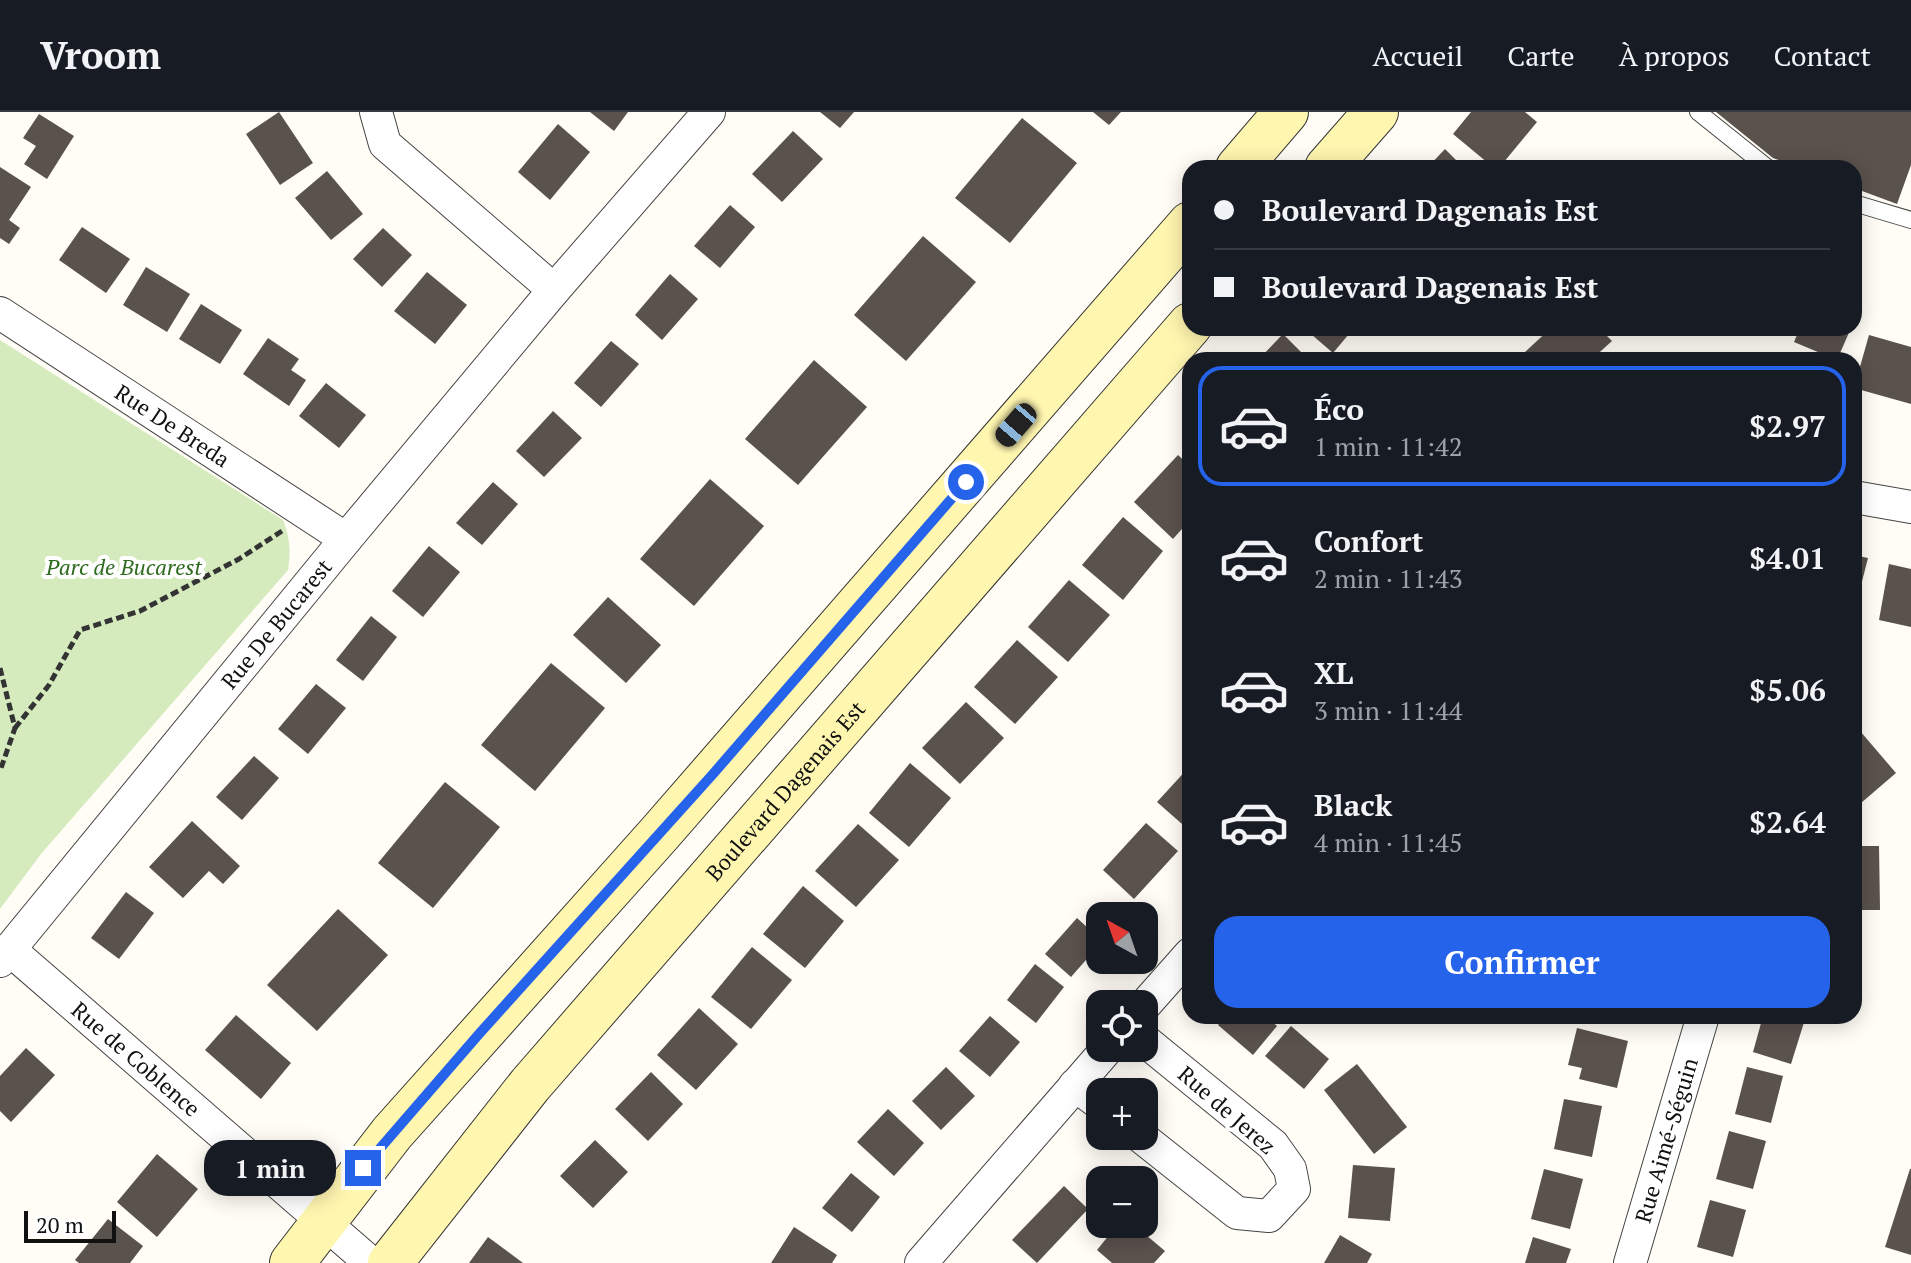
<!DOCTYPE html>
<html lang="fr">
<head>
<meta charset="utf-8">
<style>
	:root { --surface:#171b24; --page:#242831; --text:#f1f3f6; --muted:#9ea1a6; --line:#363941; --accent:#2563eb }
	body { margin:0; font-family:"PT Serif",serif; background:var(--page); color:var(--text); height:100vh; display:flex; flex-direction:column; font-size:30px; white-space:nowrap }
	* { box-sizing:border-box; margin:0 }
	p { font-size:26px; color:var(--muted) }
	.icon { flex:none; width:44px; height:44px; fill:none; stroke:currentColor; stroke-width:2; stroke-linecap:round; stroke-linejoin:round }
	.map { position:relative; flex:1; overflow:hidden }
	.details { position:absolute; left:1182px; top:240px; width:680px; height:672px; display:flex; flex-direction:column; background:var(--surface); border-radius:24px; box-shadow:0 4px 20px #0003 }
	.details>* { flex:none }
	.banner { position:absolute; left:1182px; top:48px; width:680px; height:176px; border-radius:24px; box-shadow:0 4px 20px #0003; display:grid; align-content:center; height:176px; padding:0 32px; background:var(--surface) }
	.needle { width:52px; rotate:320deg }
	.buttons { position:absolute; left:1086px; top:790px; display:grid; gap:16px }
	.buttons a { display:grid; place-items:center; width:72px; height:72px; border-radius:16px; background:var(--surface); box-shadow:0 4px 20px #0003; font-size:40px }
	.scale { position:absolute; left:24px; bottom:20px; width:92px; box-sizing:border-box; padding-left:8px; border:4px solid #111; border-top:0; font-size:22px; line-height:28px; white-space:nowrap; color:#111; -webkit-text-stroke:6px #fff; paint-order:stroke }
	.end { position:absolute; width:36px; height:36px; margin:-18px; border:10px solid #2563eb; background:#fff; box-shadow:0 0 0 4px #fff }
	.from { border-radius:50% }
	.bubble { position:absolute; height:56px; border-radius:24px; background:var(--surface); box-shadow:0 4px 20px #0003; font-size:26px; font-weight:700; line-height:56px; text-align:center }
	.car { position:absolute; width:24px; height:48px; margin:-24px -12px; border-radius:10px; box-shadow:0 0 6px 2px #0007; background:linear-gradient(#222 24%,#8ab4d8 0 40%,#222 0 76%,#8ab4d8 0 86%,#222 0) }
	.banner b { display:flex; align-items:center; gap:28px; height:76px; font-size:30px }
	.banner b+b { border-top:2px solid var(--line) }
	.banner i { width:20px; height:20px; background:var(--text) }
	ul { padding:14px 0 0; list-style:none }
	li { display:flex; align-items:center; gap:24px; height:120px; margin:0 16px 12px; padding:0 16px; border:4px solid transparent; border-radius:24px }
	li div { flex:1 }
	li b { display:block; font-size:30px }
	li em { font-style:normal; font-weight:700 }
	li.active { border-color:var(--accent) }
	li>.icon { width:72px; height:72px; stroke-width:1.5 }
	.primary-button { display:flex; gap:16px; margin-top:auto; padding:16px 32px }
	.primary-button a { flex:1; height:92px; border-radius:24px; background:var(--accent); color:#fff; font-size:32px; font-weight:700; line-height:92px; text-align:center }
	header { display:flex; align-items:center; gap:48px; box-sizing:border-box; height:112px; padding:0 40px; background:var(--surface); border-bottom:2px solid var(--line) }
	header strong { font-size:38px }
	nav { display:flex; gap:44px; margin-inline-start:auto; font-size:28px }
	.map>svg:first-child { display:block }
	.green { fill:#d5ebbd }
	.building { fill:#5a524d }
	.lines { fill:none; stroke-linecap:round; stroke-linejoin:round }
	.lane-casing { stroke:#444; stroke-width:18 }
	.street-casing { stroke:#444; stroke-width:34 }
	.secondary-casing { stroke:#333; stroke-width:46 }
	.path { stroke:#333; stroke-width:5; stroke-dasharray:8 4; stroke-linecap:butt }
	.lane { stroke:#fff; stroke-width:16 }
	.street { stroke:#fff; stroke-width:32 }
	.secondary { stroke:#fff6b0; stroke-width:44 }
	.route { stroke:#2563eb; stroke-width:10 }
	.labels { text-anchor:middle; stroke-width:8; stroke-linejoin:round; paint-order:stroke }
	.street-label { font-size:22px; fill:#111; stroke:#fff }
	.park-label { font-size:22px; font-style:italic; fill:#2f6b1f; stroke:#fff }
</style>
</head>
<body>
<header>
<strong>Vroom</strong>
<nav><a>Accueil</a><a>Carte</a><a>À propos</a><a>Contact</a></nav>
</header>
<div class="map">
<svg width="1911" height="1151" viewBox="0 0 1911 1151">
	<rect width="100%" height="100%" fill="#fffdf5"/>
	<path class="green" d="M0,228L283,408C290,426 291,439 288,458L41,742L0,797Z"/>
	<g class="building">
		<polygon points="279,0 313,51 280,73 246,22"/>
		<polygon points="590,0 628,0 614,19"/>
		<polygon points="820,0 854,0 840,16"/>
		<polygon points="1093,0 1121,0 1109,13"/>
		<polygon points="1471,0 1525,0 1537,10 1499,56 1494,56 1453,22"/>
		<polygon points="1716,0 1911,0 1911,53 1897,92 1854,76 1854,56 1800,56 1773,46"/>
		<polygon points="39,2 74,24 47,67 24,52 36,34 23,26"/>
		<polygon points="1022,6 1077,51 1010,131 955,86"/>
		<polygon points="558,12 590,40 550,88 518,60"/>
		<polygon points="793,19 823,47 782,90 752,62"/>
		<polygon points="1445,37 1464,56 1427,56"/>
		<polygon points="0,55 31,75 9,108 20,116 9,132 0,126"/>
		<polygon points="327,59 363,102 331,128 295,86"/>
		<polygon points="730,93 755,115 720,156 694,134"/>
		<polygon points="82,115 130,147 106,181 59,148"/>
		<polygon points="383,116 412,143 382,175 353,147"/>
		<polygon points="923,124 976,170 906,249 854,203"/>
		<polygon points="146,155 190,182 167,220 123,193"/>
		<polygon points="427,160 467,193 435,232 394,199"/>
		<polygon points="670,162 698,187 662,228 635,203"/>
		<polygon points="201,192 242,218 220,252 179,227"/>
		<polygon points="1304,216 1354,216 1333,241"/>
		<polygon points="1551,216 1599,216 1612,229 1591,248 1533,248 1525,240"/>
		<polygon points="1736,216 1757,216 1754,223"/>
		<polygon points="1800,216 1851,216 1837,248 1794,230"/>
		<polygon points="1283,222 1309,248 1258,248"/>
		<polygon points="1869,223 1911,235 1911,292 1854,276"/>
		<polygon points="268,226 299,247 291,258 306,268 289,294 243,262"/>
		<polygon points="611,229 639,252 601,295 574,271"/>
		<polygon points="814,248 867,295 798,373 745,327"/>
		<polygon points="326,271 366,303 339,336 299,304"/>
		<polygon points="553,299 582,326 544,365 516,339"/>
		<polygon points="1178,343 1190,354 1190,408 1173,427 1134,390"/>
		<polygon points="710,367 764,414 694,494 640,447"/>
		<polygon points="493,370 518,392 482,433 456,411"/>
		<polygon points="1123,405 1163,439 1123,488 1082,453"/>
		<polygon points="429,434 460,460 423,505 392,479"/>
		<polygon points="1854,443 1868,446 1857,489 1854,488"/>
		<polygon points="1889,452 1911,457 1911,515 1879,508"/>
		<polygon points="1069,468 1110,503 1068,550 1028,515"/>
		<polygon points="608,485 661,533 626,571 573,523"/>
		<polygon points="371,504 397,525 363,569 336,548"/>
		<polygon points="1017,528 1058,565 1015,612 974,575"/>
		<polygon points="551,551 605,596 535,679 481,633"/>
		<polygon points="316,572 346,596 308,642 278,617"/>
		<polygon points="966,590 1004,626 960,672 922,636"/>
		<polygon points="1854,612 1896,661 1854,697"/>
		<polygon points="254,644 279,666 242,708 216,685"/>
		<polygon points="910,651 951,686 909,735 869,701"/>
		<polygon points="1190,654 1190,719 1157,690"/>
		<polygon points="445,670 500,715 433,796 378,751"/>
		<polygon points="192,709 240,754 223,772 209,759 183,786 149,755"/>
		<polygon points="1146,711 1178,739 1134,787 1103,758"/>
		<polygon points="858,712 899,748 856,795 815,759"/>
		<polygon points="1854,734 1879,734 1880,798 1854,798"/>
		<polygon points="803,774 844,809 805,856 763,822"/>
		<polygon points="126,780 154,801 119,847 91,826"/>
		<polygon points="338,797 388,843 317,919 267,873"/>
		<polygon points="1077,806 1100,827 1100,832 1071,865 1045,842"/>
		<polygon points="752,835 792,868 751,917 711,885"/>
		<polygon points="1035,852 1064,875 1036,911 1007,888"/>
		<polygon points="699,896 738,932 696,978 657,943"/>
		<polygon points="236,903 291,951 261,987 205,938"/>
		<polygon points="990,904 1020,930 990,965 959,939"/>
		<polygon points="1225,904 1266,904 1277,914 1253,943 1218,913"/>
		<polygon points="1763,904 1806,904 1791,952 1753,940"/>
		<polygon points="1291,914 1329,947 1304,977 1265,944"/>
		<polygon points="1577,916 1628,929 1617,976 1579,967 1582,956 1568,953"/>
		<polygon points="26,936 55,963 11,1010 0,999 0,964"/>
		<polygon points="1357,952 1407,1015 1374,1042 1324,978"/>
		<polygon points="946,955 975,984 941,1018 912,989"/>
		<polygon points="1747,955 1783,964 1771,1011 1735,1002"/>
		<polygon points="651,960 683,992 648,1029 615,997"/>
		<polygon points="1564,987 1602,994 1592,1045 1554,1037"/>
		<polygon points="888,997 924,1031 894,1064 857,1030"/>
		<polygon points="1729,1019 1766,1029 1753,1077 1716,1067"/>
		<polygon points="595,1028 628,1060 593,1096 560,1064"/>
		<polygon points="157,1042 198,1077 157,1125 117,1090"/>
		<polygon points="1353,1053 1395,1056 1390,1109 1348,1106"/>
		<polygon points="1544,1057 1583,1067 1570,1117 1531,1107"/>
		<polygon points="1910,1057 1911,1057 1911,1143 1885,1135"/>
		<polygon points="851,1061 880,1085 852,1120 822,1096"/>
		<polygon points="1064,1074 1088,1097 1037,1151 1012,1128"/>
		<polygon points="1710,1088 1746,1098 1733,1145 1697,1135"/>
		<polygon points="108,1107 143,1134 130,1151 79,1151 75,1148"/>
		<polygon points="1118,1112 1133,1112 1165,1139 1154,1151 1112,1151 1097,1138"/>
		<polygon points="794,1115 837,1143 832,1151 771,1151"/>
		<polygon points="1340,1123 1372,1142 1367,1151 1324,1151"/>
		<polygon points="488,1125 523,1151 469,1151"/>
		<polygon points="1533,1125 1571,1137 1566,1151 1525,1151"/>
	</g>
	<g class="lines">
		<g class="lane-casing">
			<g id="lane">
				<polyline points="1698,0 1768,56"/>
				<polyline points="1854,91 1911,108"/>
			</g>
		</g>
		<g class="street-casing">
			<g id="street">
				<polyline points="376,0 385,32 554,178"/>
				<path id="s1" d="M0,201L346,427"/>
				<polyline points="1854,385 1911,395"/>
				<path id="s2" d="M9,837L371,1151"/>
				<path id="s3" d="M0,849L346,427L554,178L709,0"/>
				<polyline points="1144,894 1190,842"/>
				<polyline points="1075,973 1100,992"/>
				<polyline points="1140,1024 1237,1101 1269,1104 1294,1077 1290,1057 1273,1033 1144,928"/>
				<polyline points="921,1151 1108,936"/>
				<path id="s4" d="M1630,1151L1703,904"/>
			</g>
		</g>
		<g class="secondary-casing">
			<g id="secondary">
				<polyline points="1238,56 1286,0"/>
				<polyline points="1327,56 1376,0"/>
				<polyline points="292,1151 392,1021 660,721 1190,112"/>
				<path id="s5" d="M390,1151L530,973L1190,213"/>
			</g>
		</g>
		<g class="path">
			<polyline points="0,556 15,616 0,659"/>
			<polyline points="15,616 49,573 80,518 140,499 239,447 282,419"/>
		</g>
		<use href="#lane" class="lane"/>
		<use href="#street" class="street"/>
		<use href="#secondary" class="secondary"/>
	</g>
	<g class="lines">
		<polyline class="route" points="363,1056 479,922 713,662 966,370"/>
	</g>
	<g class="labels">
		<g class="street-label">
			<text dy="8" stroke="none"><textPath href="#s1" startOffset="206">Rue De Breda</textPath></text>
			<text dy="8" stroke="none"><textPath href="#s3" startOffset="436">Rue De Bucarest</textPath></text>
			<text dy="8" stroke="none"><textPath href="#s5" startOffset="616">Boulevard Dagenais Est</textPath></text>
			<text dy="8" stroke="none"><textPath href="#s2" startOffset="168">Rue de Coblence</textPath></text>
			<text transform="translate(1227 998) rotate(41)" y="8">Rue de Jerez</text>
			<text dy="8" stroke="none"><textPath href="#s4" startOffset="128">Rue Aimé-Séguin</textPath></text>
		</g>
		<g class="park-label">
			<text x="124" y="463">Parc de Bucarest</text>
		</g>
	</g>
</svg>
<div class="buttons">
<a><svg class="needle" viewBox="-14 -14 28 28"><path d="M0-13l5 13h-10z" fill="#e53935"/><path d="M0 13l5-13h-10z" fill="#9ea1a6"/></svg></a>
<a><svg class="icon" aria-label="locate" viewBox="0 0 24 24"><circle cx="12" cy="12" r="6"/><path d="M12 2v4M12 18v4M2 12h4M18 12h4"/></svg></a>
<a>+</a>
<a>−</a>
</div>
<div class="scale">20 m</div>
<i class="end from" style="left:966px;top:370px"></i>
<i class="end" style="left:363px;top:1056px"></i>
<div class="bubble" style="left:204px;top:1028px;width:132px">1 min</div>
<i class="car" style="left:1016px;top:313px;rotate:221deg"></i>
<div class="banner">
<b><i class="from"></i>Boulevard Dagenais Est</b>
<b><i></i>Boulevard Dagenais Est</b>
</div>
<section class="details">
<ul>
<li class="active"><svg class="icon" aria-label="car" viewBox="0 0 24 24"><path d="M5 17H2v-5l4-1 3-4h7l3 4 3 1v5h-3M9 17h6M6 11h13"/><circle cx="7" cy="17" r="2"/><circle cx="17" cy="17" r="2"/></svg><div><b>Éco</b><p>1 min · 11:42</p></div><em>$2.97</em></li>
<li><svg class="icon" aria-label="car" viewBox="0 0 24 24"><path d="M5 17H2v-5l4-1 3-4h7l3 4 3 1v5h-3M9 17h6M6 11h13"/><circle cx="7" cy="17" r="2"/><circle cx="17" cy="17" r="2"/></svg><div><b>Confort</b><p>2 min · 11:43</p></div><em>$4.01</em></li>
<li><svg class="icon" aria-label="car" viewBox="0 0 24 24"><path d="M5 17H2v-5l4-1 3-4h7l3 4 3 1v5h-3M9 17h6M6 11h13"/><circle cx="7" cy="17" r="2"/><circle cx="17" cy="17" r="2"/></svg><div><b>XL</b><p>3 min · 11:44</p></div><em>$5.06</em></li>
<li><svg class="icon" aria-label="car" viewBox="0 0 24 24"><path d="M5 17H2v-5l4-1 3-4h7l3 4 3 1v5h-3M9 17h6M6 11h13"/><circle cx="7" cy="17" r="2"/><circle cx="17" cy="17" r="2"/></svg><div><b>Black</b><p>4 min · 11:45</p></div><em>$2.64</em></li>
</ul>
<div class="primary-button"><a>Confirmer</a></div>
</section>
</div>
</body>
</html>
